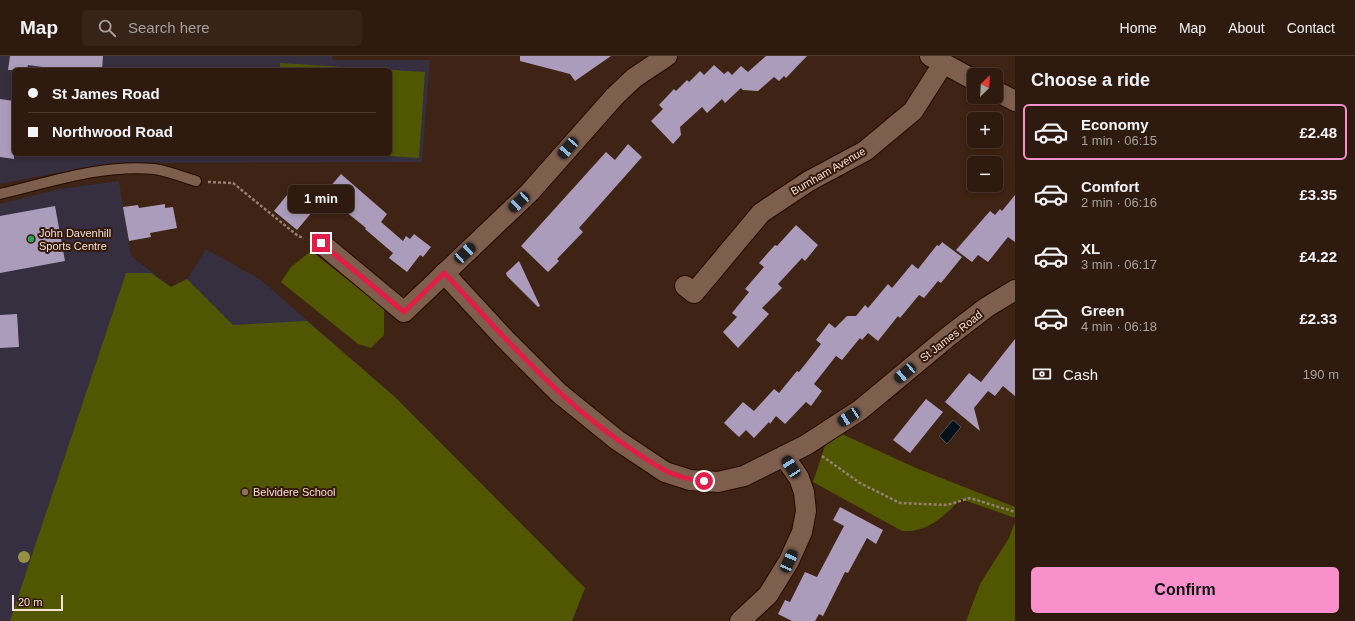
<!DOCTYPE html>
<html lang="en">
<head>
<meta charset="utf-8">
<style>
	:root { --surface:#2f1a0f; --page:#372318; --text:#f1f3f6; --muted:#a7a19e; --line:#4a382f; --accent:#f890cb }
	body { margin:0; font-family:Helvetica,sans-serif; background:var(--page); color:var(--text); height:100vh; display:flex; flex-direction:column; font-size:15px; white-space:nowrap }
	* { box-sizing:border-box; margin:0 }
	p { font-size:13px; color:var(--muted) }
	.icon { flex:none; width:22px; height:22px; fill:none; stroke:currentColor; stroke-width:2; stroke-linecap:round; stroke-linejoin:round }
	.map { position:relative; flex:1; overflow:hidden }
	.panel { display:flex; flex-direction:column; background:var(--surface); width:340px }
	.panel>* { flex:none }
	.top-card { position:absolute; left:12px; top:12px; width:380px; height:88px; border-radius:6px; box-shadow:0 2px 6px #0003,0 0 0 1px var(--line); display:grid; align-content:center; height:88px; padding:0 16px; background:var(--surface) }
	.needle { width:26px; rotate:24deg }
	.fabs { position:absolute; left:967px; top:12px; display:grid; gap:8px }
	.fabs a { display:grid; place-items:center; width:36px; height:36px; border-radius:6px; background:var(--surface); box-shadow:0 2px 6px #0003,0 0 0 1px var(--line); font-size:20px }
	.scale { position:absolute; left:12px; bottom:10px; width:51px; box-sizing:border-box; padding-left:4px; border:2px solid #f4e0d7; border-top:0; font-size:11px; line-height:14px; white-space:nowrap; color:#f4e0d7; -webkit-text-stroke:3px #34190a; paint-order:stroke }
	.end { position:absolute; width:18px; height:18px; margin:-9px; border:5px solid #e11d48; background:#fff; box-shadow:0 0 0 2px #fff }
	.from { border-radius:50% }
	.bubble { position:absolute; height:28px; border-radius:6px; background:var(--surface); box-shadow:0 2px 6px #0003,0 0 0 1px var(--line); font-size:13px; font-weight:800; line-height:28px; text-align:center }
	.car { position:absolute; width:12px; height:24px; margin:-12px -6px; border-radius:5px; box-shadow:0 0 3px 1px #0007; background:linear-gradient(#222 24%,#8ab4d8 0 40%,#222 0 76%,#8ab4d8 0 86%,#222 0) }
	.top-card b { display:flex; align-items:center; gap:14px; height:38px; font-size:15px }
	.top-card b+b { border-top:1px solid var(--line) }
	.top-card i { width:10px; height:10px; background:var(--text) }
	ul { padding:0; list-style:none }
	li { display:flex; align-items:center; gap:12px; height:56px; margin:0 8px 6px; padding:0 8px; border:2px solid transparent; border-radius:6px }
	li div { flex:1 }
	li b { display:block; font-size:15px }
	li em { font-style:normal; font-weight:800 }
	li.selected { border-color:var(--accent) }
	li>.icon { width:36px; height:36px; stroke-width:1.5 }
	h2 { padding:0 16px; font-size:18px; line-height:48px }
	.pay { display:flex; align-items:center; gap:10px; height:44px; padding:0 16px; font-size:15px }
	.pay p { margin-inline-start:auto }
	.button { display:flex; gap:8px; margin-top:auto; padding:8px 16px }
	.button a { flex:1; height:46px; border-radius:6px; background:var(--accent); color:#111; font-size:16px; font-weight:800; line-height:46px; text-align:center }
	header { display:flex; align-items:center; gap:24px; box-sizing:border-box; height:56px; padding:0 20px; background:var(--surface); border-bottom:1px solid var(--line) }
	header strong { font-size:19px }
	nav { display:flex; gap:22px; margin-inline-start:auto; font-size:14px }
	.search { width:280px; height:36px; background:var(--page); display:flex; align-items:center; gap:10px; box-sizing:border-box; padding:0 14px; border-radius:6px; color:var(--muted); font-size:15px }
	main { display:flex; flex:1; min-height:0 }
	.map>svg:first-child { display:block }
	.education { fill:#352f40; fill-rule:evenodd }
	.green { fill:#505700 }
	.water { fill:#06111a; stroke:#4d4f53 }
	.building { fill:#ab9cbc }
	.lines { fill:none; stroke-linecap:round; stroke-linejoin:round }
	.lane-casing { stroke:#250b01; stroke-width:12 }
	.street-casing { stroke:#250b01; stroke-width:22 }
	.path { stroke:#967e72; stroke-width:2.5; stroke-dasharray:3 2; stroke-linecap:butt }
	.lane { stroke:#7e5e4d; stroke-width:10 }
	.street { stroke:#7e5e4d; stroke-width:20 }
	.tree { fill:#959142 }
	.route { stroke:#e11d48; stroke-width:5 }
	.leisure-dot { fill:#2e9e5b; stroke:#34190a; stroke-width:1.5 }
	.education-dot { fill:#8d6e63; stroke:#34190a; stroke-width:1.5 }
	.labels { text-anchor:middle; stroke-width:4; stroke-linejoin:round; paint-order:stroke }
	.street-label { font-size:11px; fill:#f4e0d7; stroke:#34190a }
	.poi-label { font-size:11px; fill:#f4e0d7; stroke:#34190a; text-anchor:start }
</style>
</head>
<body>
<header>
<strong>Map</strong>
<div class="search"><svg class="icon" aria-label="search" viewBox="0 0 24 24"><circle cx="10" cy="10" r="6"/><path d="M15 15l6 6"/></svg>Search here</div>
<nav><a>Home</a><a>Map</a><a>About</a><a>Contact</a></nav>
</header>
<main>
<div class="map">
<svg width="1015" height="565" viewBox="0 0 1015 565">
	<rect width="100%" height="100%" fill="#3f2314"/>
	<g class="education">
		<path d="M0,0H332L333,4H430L422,106L114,107L76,113L0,128ZM14,14H390V98H14Z"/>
		<polygon points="119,125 131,200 171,231 187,223 206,193 261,224 395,341 585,532 572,565 0,565 0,148 60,133"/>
	</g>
	<g class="green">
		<polygon points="280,7 425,16 419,102 361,98 390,98 390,14 280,14"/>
		<polygon points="311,195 384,252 384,279 371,292 358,288 281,226 291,211"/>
		<polygon points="126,217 151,217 171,231 187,223 233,269 307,265 395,341 585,532 572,565 10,565"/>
		<path d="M842,378L916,412L1015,451V462L961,443C944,460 928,477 902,475L813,426L825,390Z"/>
		<polygon points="1015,466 1015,565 966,565 980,528 1009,482"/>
	</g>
	<polygon class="water" points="953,364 961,371 947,388 939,380"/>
	<g class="building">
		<polygon points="10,0 103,0 102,14 57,14 57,13 28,9 27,14 8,14"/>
		<polygon points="520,0 611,0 575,25 570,18 520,5"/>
		<polygon points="766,0 807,0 786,22 784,20 779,25 774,21 758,35 743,34 741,32 725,47 722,43 707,57 702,51 680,71 681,79 673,88 651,65 663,53 659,49 674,33 676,35 687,24 689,26 700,15 704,19 714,9 724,18 728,15 732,19 741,10 748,16"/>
		<polygon points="0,43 14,45 14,103 0,101"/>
		<polygon points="628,88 642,101 579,172 583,176 557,203 559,205 548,216 521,190 522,189 606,96 615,104"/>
		<polygon points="341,118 387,158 381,166 403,185 406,180 410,183 414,178 431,191 423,201 420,199 407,216 389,202 393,197 365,173 366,172 324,138"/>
		<polygon points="299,132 307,138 311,134 323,143 297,174 274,155 287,139 290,142"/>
		<polygon points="1015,139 1015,186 1008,181 988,206 978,199 972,206 956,194 990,155 995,159 1000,153 1002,155"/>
		<polygon points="165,148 165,152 173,151 177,172 150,177 151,181 129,185 123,151 138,149 139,152"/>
		<polygon points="55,150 65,205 0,217 0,160"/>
		<polygon points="796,169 818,189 805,205 802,202 778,228 782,232 762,252 769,258 738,292 723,276 737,261 732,257 749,236 745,233 764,211 759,207 775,189 777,190"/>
		<polygon points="942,186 962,201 941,227 938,225 924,242 919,239 900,262 898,260 878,285 868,277 862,284 860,282 842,304 836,300 814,328 822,335 811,350 806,346 785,368 776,360 770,368 769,366 754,382 746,374 739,381 724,367 743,346 754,355 774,333 779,337 797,315 799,316 821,288 816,284 829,267 835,272 847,260 856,260 865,249 868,252 888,228 892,232 912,208 918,213 937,189 939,190"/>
		<polygon points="519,205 540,250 538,251 507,220 506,217"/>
		<polygon points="17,258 19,291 0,292 0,259"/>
		<polygon points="1015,283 1015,340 1003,330 995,340 988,335 974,352 980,375 945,346 969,317 981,326"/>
		<polygon points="926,343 943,356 910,397 893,384"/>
		<polygon points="840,451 883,474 876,488 867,482 848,517 845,516 823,560 819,558 815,565 792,565 778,558 785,544 790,546 805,516 817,521 844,470 833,464"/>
	</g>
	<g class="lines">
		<g class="lane-casing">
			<path id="lane" d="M0,138C51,126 101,108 154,113C168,115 183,121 196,125"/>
		</g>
		<g class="street-casing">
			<g id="street">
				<polyline points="930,0 974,24"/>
				<polyline points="996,35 1015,45"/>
				<polyline points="321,187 404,256 530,136 615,40 634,22 667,0"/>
				<polyline points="444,217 505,283 559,337 617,384 665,416 690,424 718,426 744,420 806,389 860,354 949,280 987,251 1015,234"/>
				<polyline points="685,230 694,237 761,157 809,125 865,95 913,55 943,8"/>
				<polyline points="740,565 768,539 789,505 802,476 806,455 804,436 799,422 784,400"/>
			</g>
		</g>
		<g class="path">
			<polyline points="208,126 233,127 298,180 304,182"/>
			<polyline points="822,400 860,427 900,447 947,449 970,442 1015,456"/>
		</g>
		<use href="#lane" class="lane"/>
		<use href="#street" class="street"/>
	</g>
	<circle class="tree" cx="24" cy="501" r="6"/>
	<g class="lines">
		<path class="route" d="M321,187L404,256L444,217C465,238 485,262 506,283C544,323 584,362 631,393C657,410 671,422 704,425"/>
	</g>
	<circle class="leisure-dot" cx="31" cy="183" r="4"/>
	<circle class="education-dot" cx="245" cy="436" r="4"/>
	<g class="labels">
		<g class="street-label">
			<text transform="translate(828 115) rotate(-30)" y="4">Burnham Avenue</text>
			<text transform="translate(951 280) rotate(-38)" y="4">St James Road</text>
		</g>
		<g class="poi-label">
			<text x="39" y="181">John Davenhill<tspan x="39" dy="13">Sports Centre</tspan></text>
			<text x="253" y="440">Belvidere School</text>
		</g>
	</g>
</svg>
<div class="fabs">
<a><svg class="needle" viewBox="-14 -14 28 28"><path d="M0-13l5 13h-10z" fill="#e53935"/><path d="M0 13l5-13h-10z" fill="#a7a19e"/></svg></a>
<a>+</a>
<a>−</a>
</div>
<div class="scale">20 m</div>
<i class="end from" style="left:704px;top:425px"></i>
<i class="end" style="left:321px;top:187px"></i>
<div class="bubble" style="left:288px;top:129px;width:66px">1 min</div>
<i class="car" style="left:568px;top:92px;rotate:221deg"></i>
<i class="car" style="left:519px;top:146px;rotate:227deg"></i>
<i class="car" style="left:465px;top:197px;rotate:47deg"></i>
<i class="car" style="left:905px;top:317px;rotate:230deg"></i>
<i class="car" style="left:849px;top:361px;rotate:237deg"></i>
<i class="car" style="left:791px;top:411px;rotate:327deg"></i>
<i class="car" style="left:789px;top:505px;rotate:24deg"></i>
<div class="top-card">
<b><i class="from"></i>St James Road</b>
<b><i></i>Northwood Road</b>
</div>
</div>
<section class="panel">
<h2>Choose a ride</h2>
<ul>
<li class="selected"><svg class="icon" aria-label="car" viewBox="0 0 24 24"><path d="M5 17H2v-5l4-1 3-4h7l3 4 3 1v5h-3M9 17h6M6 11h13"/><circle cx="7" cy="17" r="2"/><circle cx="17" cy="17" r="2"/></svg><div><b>Economy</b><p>1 min · 06:15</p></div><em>£2.48</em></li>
<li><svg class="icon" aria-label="car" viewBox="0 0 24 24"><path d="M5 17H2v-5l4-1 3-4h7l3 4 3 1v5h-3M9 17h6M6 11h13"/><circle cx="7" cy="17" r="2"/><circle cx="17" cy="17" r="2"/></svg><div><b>Comfort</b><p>2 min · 06:16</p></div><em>£3.35</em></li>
<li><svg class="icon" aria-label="car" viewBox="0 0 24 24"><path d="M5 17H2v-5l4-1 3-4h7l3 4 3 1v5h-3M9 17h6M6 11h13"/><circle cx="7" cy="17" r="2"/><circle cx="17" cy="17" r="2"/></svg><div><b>XL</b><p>3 min · 06:17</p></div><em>£4.22</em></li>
<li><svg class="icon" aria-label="car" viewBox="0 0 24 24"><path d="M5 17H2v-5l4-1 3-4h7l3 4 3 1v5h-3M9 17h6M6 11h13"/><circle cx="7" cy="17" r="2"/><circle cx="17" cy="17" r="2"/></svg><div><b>Green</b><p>4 min · 06:18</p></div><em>£2.33</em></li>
</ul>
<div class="pay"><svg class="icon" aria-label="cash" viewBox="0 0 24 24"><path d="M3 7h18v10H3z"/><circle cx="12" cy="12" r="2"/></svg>Cash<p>190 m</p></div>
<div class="button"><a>Confirm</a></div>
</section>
</main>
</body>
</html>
